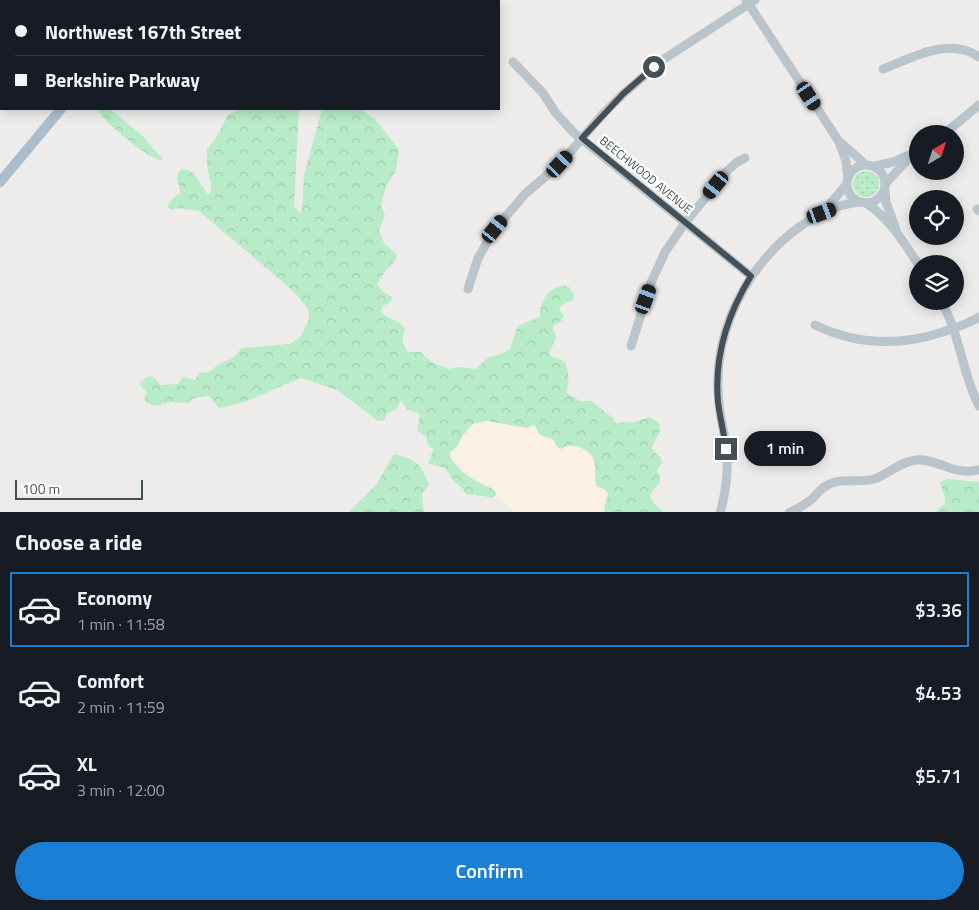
<!DOCTYPE html>
<html lang="en">
<head>
<meta charset="utf-8">
<style>
	:root { --surface:#171b24; --page:#20242c; --text:#f1f3f6; --muted:#9ea1a6; --line:#363941; --accent:#1c7fd6 }
	body { margin:0; font-family:"Titillium Web",sans-serif; background:var(--page); color:var(--text); height:100vh; display:flex; flex-direction:column; font-size:19px; white-space:nowrap }
	* { box-sizing:border-box; margin:0 }
	p { font-size:16px; color:var(--muted) }
	.icon { flex:none; width:28px; height:28px; fill:none; stroke:currentColor; stroke-width:2; stroke-linecap:round; stroke-linejoin:round }
	.map { position:relative; height:512px; overflow:hidden }
	.panel { display:flex; flex-direction:column; background:var(--surface); flex:1 }
	.panel>* { flex:none }
	.guide { position:absolute; left:0px; top:0px; width:500px; height:110px; box-shadow:0 2px 12px #0003; display:grid; align-content:center; height:110px; padding:0 15px; background:var(--surface) }
	.needle { width:32px; rotate:39deg }
	.tools { position:absolute; left:909px; top:125px; display:grid; gap:10px }
	.tools a { display:grid; place-items:center; width:55px; height:55px; border-radius:50%; background:var(--surface); box-shadow:0 2px 12px #0003; font-size:25px }
	.scale { position:absolute; left:15px; bottom:12px; width:128px; box-sizing:border-box; padding-left:5px; border:2px solid #445058; border-top:0; font-size:14px; line-height:18px; white-space:nowrap; color:#445058; -webkit-text-stroke:4px #fff; paint-order:stroke }
	.end { position:absolute; width:22px; height:22px; margin:-11px; border:6px solid #445058; background:#fff; box-shadow:0 0 0 2px #fff }
	.from { border-radius:50% }
	.bubble { position:absolute; height:35px; border-radius:18px; background:var(--surface); box-shadow:0 2px 12px #0003; font-size:16px; font-weight:600; line-height:35px; text-align:center }
	.car { position:absolute; width:15px; height:30px; margin:-15px -8px; border-radius:6px; box-shadow:0 0 4px 1px #0007; background:linear-gradient(#222 24%,#8ab4d8 0 40%,#222 0 76%,#8ab4d8 0 86%,#222 0) }
	.guide b { display:flex; align-items:center; gap:18px; height:48px; font-size:19px }
	.guide b+b { border-top:1px solid var(--line) }
	.guide i { width:12px; height:12px; background:var(--text) }
	ul { padding:0; list-style:none }
	li { display:flex; align-items:center; gap:15px; height:75px; margin:0 10px 8px; padding:0 5px; border:2px solid transparent; border-radius:0px }
	li div { flex:1 }
	li b { display:block; font-size:19px }
	li em { font-style:normal; font-weight:600 }
	li.on { border-color:var(--accent) }
	li>.icon { width:45px; height:45px; stroke-width:1.5 }
	h2 { padding:0 15px; font-size:22px; line-height:60px }
	.cta { display:flex; gap:10px; margin-top:auto; padding:10px 15px }
	.cta a { flex:1; height:58px; border-radius:30px; background:var(--accent); color:#fff; font-size:20px; font-weight:600; line-height:58px; text-align:center }
	.map>svg:first-child { display:block }
	.commercial { fill:#faf1e2 }
	.forest { fill:url(#forest-crowns) }
	.garden { fill:url(#garden-dots) }
	.lines { fill:none; stroke-linecap:round; stroke-linejoin:round }
	.minor { stroke:#b9c4cb; stroke-width:9 }
	.major { stroke:#abbdca; stroke-width:10 }
	.route { stroke:#445058; stroke-width:6 }
	.labels { text-anchor:middle; stroke-width:4.5; stroke-linejoin:round; paint-order:stroke }
	.street-label { font-size:12px; fill:#445058; stroke:#fff }
</style>
</head>
<body>
<div class="map">
<svg width="979" height="513" viewBox="0 0 979 513">
	<defs>
		<pattern id="forest-crowns" width="20" height="18" patternUnits="userSpaceOnUse" patternTransform="scale(1.25)"><rect width="20" height="18" fill="#b8ecc8"/><path d="M2 6a3 3 0 1 1 6 0M12 15a3 3 0 1 1 6 0" fill="none" stroke="#9fccae"/></pattern>
		<pattern id="garden-dots" width="8" height="8" patternUnits="userSpaceOnUse" patternTransform="scale(1.25)"><rect width="8" height="8" fill="#b8ecc8"/><path d="M2 2h.1M6 6h.1" fill="none" stroke="#9fccae" stroke-width="1.8" stroke-linecap="round"/></pattern>
	</defs>
	<rect width="100%" height="100%" fill="#eeebeb"/>
	<polygon class="commercial" points="485,394 623,464 625,512 515,512 441,450"/>
	<g class="forest">
		<polygon points="170,0 311,0 312,1 170,1"/>
		<path d="M96,109H110L145,138L154,150L163,158L161,160C146,158 105,122 96,109Z"/>
		<path d="M238,109H299L294,207L300,213L302,211L304,175L322,109H360L375,119L399,150L396,171L386,186L381,205L385,216L379,230L384,243L397,255C395,264 392,262 387,269C383,273 381,279 377,284L382,291L392,297L391,302L383,306L381,312C388,320 398,319 405,328L402,342L408,352H420L433,363L450,369L458,367L476,369L489,357L499,355L510,349L517,328L522,324L540,317C540,301 547,289 563,285L569,287L574,294L573,300L560,306L559,308L564,316L561,321L553,326L556,337L549,353C553,358 554,357 559,359C572,364 568,382 567,393L580,401H591L613,418L615,423L635,422L649,417L659,423L660,431L652,447L654,452L661,458L662,463L657,470L660,475L659,484C644,498 651,501 664,512H605L604,509L608,494L604,489L596,486C593,470 601,457 581,448C574,444 568,445 561,449L556,446L554,440L540,435L535,426L533,425L527,428L486,421L473,424L463,435L458,445L450,453C450,464 470,479 480,483C485,486 490,487 494,490L497,495L492,498C483,495 476,496 466,494L463,489L454,481L445,468L430,464L428,462L434,449L428,446L426,437L417,430L420,415L418,413L407,409L402,402L400,401L397,409L387,413L384,421H378L337,390L301,378C274,388 248,404 219,408L209,396L194,398L188,403C183,403 177,402 171,402C161,403 154,411 144,400L147,392L140,385V382L150,376L155,378L160,385L178,384L183,377L195,380L200,373L209,372L219,364L233,358L242,348L290,344L301,336L309,319L308,309L293,291L199,211L179,208L171,210L167,206L174,197L180,194C181,183 172,178 182,169C199,170 198,184 208,194L211,193V184L207,166V150L216,138L228,115Z"/>
		<path d="M394,454C416,460 421,463 429,485L422,494L424,512H349L376,485Z"/>
		<polygon points="947,479 979,482 979,512 935,512 945,504 945,498 940,483 942,481"/>
	</g>
	<circle class="garden" cx="866" cy="184" r="13"/>
	<g class="lines">
		<g class="minor">
			<polyline points="34,0 36,1"/>
			<polyline points="61,0 62,1"/>
			<polyline points="746,0 838,140 865,164"/>
			<polyline points="513,62 543,93 555,112 573,132 751,276"/>
			<path d="M883,69C912,58 949,36 979,57"/>
			<polyline points="944,134 979,105"/>
			<polyline points="839,142 846,161 848,178"/>
			<circle cx="866" cy="184" r="19"/>
			<polyline points="875,166 893,162 918,151"/>
			<polyline points="886,183 911,156"/>
			<polyline points="885,189 886,202 896,229"/>
			<path d="M866,203C889,218 903,241 918,264"/>
			<polyline points="977,209 979,211"/>
			<polyline points="824,211 847,184"/>
			<polyline points="468,289 478,258 495,229 525,194 560,164 603,114 623,94 664,59 755,0"/>
			<path d="M941,301C960,334 962,373 979,406"/>
			<path d="M815,325C856,345 900,346 943,332C955,328 968,324 979,317"/>
			<polyline points="631,346 651,283 665,252 685,223 727,171 737,162 745,158"/>
			<path d="M720,513C726,492 729,470 726,449C725,433 720,419 719,403C712,343 737,284 781,242C803,222 831,204 861,202"/>
			<path d="M789,513C797,509 805,505 812,499C816,495 820,489 826,486C841,476 858,484 874,479C889,474 899,462 916,460C938,458 952,476 979,470"/>
		</g>
		<g class="major">
			<polyline points="151,1 152,0"/>
			<polyline points="0,182 61,109"/>
		</g>
	</g>
	<g class="lines">
		<path class="route" d="M654,67L623,94L582,138L751,276C727,315 714,357 718,402C720,418 724,433 726,449"/>
	</g>
	<g class="labels">
		<g class="street-label">
			<text transform="translate(646 175) rotate(39)" y="4">BEECHWOOD AVENUE</text>
		</g>
	</g>
</svg>
<div class="tools">
<a><svg class="needle" viewBox="-14 -14 28 28"><path d="M0-13l5 13h-10z" fill="#e53935"/><path d="M0 13l5-13h-10z" fill="#9ea1a6"/></svg></a>
<a><svg class="icon" aria-label="locate" viewBox="0 0 24 24"><circle cx="12" cy="12" r="6"/><path d="M12 2v4M12 18v4M2 12h4M18 12h4"/></svg></a>
<a><svg class="icon" aria-label="layers" viewBox="0 0 24 24"><path d="M12 4l9 5-9 5-9-5zM3 14l9 5 9-5"/></svg></a>
</div>
<div class="scale">100 m</div>
<i class="end from" style="left:654px;top:67px"></i>
<i class="end" style="left:726px;top:449px"></i>
<div class="bubble" style="left:744px;top:431px;width:82px">1 min</div>
<i class="car" style="left:809px;top:96px;rotate:147deg"></i>
<i class="car" style="left:560px;top:164px;rotate:43deg"></i>
<i class="car" style="left:716px;top:185px;rotate:219deg"></i>
<i class="car" style="left:822px;top:213px;rotate:70deg"></i>
<i class="car" style="left:495px;top:229px;rotate:39deg"></i>
<i class="car" style="left:646px;top:299px;rotate:20deg"></i>
<div class="guide">
<b><i class="from"></i>Northwest 167th Street</b>
<b><i></i>Berkshire Parkway</b>
</div>
</div>
<section class="panel">
<h2>Choose a ride</h2>
<ul>
<li class="on"><svg class="icon" aria-label="car" viewBox="0 0 24 24"><path d="M5 17H2v-5l4-1 3-4h7l3 4 3 1v5h-3M9 17h6M6 11h13"/><circle cx="7" cy="17" r="2"/><circle cx="17" cy="17" r="2"/></svg><div><b>Economy</b><p>1 min · 11:58</p></div><em>$3.36</em></li>
<li><svg class="icon" aria-label="car" viewBox="0 0 24 24"><path d="M5 17H2v-5l4-1 3-4h7l3 4 3 1v5h-3M9 17h6M6 11h13"/><circle cx="7" cy="17" r="2"/><circle cx="17" cy="17" r="2"/></svg><div><b>Comfort</b><p>2 min · 11:59</p></div><em>$4.53</em></li>
<li><svg class="icon" aria-label="car" viewBox="0 0 24 24"><path d="M5 17H2v-5l4-1 3-4h7l3 4 3 1v5h-3M9 17h6M6 11h13"/><circle cx="7" cy="17" r="2"/><circle cx="17" cy="17" r="2"/></svg><div><b>XL</b><p>3 min · 12:00</p></div><em>$5.71</em></li>
</ul>
<div class="cta"><a>Confirm</a></div>
</section>
</body>
</html>
